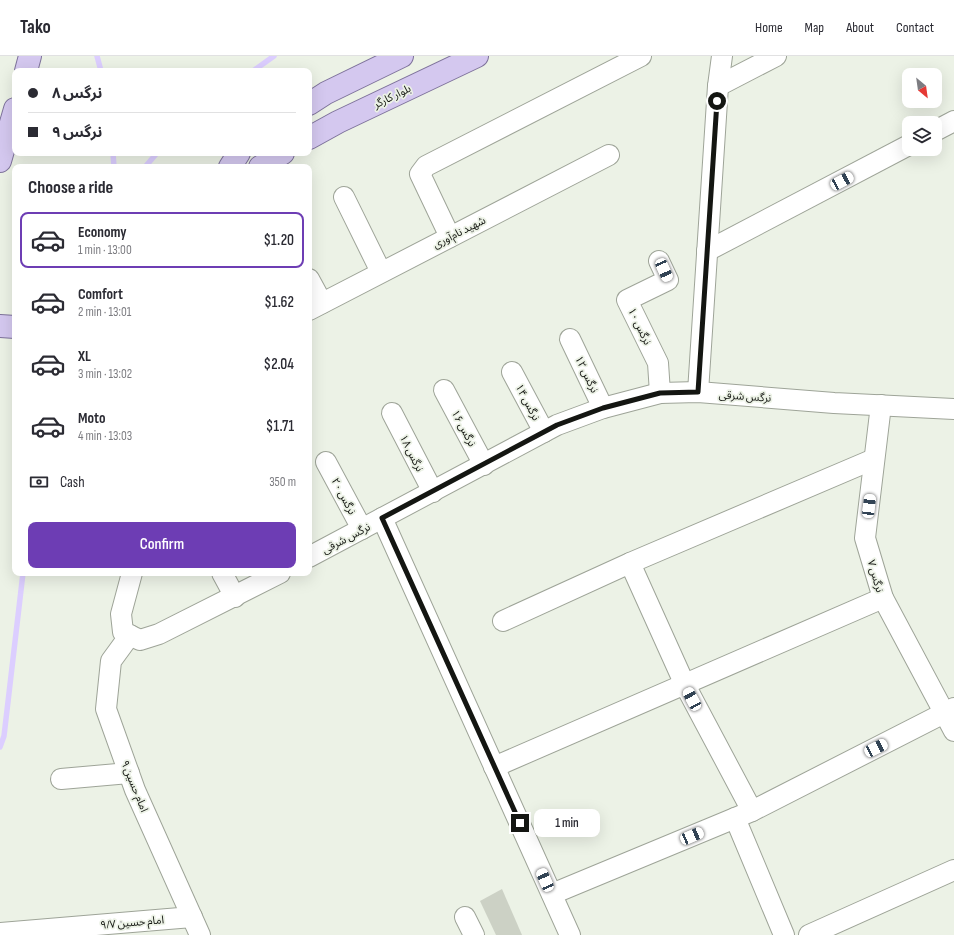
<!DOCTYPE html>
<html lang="en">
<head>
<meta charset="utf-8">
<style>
	:root { --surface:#fff; --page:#f2f2f3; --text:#2b2b33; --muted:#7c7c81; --line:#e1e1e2; --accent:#6d3db4 }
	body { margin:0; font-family:"Sofia Sans Condensed","Noto Sans Arabic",sans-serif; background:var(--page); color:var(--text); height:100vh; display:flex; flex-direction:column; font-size:15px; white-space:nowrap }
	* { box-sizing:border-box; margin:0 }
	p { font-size:13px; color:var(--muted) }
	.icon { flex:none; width:22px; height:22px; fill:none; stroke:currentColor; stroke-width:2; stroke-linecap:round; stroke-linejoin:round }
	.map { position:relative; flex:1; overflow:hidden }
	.sheet { position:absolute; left:12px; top:108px; width:300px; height:412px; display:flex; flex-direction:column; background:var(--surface); border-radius:8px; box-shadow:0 4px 16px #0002 }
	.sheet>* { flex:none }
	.guide { position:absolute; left:12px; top:12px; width:300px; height:88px; border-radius:8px; box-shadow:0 4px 16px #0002; display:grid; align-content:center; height:88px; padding:0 16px; background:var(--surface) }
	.needle { width:26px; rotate:151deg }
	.buttons { position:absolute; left:902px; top:12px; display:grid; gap:8px }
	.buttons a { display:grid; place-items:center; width:40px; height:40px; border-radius:8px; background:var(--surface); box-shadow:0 4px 16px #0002; font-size:20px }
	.end { position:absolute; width:18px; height:18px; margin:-9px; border:5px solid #141612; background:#fff; box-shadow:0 0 0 2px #fff }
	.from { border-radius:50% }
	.bubble { position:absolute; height:28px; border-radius:8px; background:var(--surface); box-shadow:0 4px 16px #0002; font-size:13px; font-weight:600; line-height:28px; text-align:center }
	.car { position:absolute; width:12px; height:24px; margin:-12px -6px; border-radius:5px; box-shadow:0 0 3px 1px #0007; background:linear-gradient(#fff 24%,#345 0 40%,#fff 0 76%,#345 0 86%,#fff 0) }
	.guide b { display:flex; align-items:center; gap:14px; height:38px; font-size:15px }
	.guide b+b { border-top:1px solid var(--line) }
	.guide i { width:10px; height:10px; background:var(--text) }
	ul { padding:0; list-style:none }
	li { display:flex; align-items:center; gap:12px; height:56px; margin:0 8px 6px; padding:0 8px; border:2px solid transparent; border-radius:8px }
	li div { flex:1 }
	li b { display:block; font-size:15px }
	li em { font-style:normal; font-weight:600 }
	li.on { border-color:var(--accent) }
	li>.icon { width:36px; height:36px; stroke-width:1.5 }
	h2 { padding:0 16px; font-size:18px; line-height:48px }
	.pay { display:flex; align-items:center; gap:10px; height:44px; padding:0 16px; font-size:15px }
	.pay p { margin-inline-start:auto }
	.button { display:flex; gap:8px; margin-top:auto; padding:8px 16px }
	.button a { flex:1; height:46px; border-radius:8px; background:var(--accent); color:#fff; font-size:16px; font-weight:600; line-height:46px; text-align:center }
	header { display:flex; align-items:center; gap:24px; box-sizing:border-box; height:56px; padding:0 20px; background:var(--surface); border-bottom:1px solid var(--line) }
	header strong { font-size:19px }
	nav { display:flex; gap:22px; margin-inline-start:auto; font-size:14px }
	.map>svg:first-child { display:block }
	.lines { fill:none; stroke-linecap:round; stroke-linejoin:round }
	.stream { stroke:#dcceff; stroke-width:5.5 }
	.building { fill:#ccd1c5 }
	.minor-casing { stroke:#9ea498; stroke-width:22 }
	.major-casing { stroke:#7e729b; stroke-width:24 }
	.minor { stroke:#fff; stroke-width:20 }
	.major { stroke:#d4c8ef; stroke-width:22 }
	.route { stroke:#141612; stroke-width:5 }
	.labels { text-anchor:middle; stroke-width:3.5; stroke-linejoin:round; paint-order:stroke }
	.street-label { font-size:11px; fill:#141612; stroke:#ecf2e6 }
</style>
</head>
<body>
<header>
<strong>Tako</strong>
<nav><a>Home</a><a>Map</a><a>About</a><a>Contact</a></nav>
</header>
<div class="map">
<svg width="954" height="879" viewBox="0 0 954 879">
	<rect width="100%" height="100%" fill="#ecf2e6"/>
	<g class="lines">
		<g class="stream">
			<polyline points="97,0 101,15"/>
			<polyline points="253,15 274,0"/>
			<polyline points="113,97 114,111"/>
			<polyline points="145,111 157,97"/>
			<polyline points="0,691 4,680 23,517"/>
		</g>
	</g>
	<polygon class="building" points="502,833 522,879 496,879 480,845"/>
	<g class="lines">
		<g class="minor-casing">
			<g id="minor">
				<polyline points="718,30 776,0"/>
				<polyline points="935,75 954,65"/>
				<polyline points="344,141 381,216"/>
				<polyline points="450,181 420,118 426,110 641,0"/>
				<polyline points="707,195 909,89"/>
				<polyline points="659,205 668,224 627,244 658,307 660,337"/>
				<polyline points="309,223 322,247"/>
				<polyline points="309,254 609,99"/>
				<polyline points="570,283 603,352"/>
				<polyline points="512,316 544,376"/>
				<polyline points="444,334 484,409"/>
				<polyline points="698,336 718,30 722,0"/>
				<polyline points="881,349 865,482 883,542 954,675"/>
				<polyline points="392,357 433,436"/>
				<polyline points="326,406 362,473"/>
				<polyline points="382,462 570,879"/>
				<polyline points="309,501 557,369 603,352 660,337 698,336 834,347 954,353"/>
				<polyline points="630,507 685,629 752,755"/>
				<polyline points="132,517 121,558 123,576 140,584 159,578 280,517"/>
				<polyline points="222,517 235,541"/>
				<polyline points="503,565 630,507 874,403"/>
				<polyline points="130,579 111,605 106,653 135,734 200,879"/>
				<polyline points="494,711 883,542"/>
				<polyline points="61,723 129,717"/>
				<polyline points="735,762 784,879"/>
				<polyline points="552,838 752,755 954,652"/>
				<polyline points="465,861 474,879"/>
				<polyline points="0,877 192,861"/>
				<polyline points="809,879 954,814"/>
			</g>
		</g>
		<g class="major-casing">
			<g id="major">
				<polyline points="26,15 30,0"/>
				<polyline points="309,48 326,37 402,0"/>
				<polyline points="309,82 338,66 477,0"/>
				<polyline points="0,105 15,53"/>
				<polyline points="230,111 239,97"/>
				<polyline points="260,111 283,97"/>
				<polyline points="0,270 15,271"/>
			</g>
		</g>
		<use href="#minor" class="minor"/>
		<use href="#major" class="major"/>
	</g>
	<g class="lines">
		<polyline class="route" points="520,767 382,462 557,369 603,352 660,337 698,336 717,45"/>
	</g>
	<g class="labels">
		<g class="street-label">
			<text transform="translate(392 40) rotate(-26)" y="4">بلوار کارگر</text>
			<text transform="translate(459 176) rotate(-27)" y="4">شهید نام‌آوری</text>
			<text transform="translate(640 270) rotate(64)" y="4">نرگس ۱۰</text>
			<text transform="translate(587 318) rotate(64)" y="4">نرگس ۱۲</text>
			<text transform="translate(745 340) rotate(4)" y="4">نرگس شرقی</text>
			<text transform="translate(528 346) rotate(62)" y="4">نرگس ۱۴</text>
			<text transform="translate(464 372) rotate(62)" y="4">نرگس ۱۶</text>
			<text transform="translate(412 397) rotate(63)" y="4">نرگس ۱۸</text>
			<text transform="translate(344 440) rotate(62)" y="4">نرگس ۲۰</text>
			<text transform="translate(346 482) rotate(-28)" y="4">نرگس شرقی</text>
			<text transform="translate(876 520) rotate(74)" y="4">نرگس ۷</text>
			<text transform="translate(135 730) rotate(68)" y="4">امام حسین ۹</text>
			<text transform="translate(132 866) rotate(-5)" y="4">امام حسین ۹/۷</text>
		</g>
	</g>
</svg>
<div class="buttons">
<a><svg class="needle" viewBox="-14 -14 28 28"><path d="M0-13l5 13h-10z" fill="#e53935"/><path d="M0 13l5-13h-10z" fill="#7c7c81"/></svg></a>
<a><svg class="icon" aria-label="layers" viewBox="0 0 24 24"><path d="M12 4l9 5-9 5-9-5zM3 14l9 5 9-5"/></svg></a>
</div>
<i class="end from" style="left:717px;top:45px"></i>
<i class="end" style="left:520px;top:767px"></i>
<div class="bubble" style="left:534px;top:753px;width:66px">1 min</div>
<i class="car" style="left:842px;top:125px;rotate:62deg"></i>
<i class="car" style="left:664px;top:214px;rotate:156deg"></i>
<i class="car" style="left:869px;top:450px;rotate:7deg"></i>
<i class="car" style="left:692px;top:643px;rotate:332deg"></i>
<i class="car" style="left:876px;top:692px;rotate:63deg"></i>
<i class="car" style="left:692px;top:780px;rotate:67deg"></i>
<i class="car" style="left:545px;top:824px;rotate:336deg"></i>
<div class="guide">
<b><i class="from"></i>نرگس ۸</b>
<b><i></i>نرگس ۹</b>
</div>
<section class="sheet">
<h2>Choose a ride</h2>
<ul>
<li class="on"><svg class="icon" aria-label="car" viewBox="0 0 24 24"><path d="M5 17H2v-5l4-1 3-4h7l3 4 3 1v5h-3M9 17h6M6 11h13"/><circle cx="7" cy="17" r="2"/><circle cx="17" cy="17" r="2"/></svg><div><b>Economy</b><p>1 min · 13:00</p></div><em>$1.20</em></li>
<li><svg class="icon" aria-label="car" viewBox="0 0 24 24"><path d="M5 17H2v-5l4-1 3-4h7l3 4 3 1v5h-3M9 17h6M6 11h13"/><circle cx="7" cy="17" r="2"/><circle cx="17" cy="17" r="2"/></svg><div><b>Comfort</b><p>2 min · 13:01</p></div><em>$1.62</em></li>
<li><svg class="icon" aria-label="car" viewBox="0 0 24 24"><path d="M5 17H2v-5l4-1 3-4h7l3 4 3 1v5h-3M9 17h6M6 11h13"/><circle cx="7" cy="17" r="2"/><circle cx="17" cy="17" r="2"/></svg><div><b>XL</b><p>3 min · 13:02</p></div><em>$2.04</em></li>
<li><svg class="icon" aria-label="car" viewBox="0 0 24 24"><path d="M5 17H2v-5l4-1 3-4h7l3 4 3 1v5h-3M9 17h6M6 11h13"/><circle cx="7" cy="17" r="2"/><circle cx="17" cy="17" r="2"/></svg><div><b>Moto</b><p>4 min · 13:03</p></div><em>$1.71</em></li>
</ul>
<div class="pay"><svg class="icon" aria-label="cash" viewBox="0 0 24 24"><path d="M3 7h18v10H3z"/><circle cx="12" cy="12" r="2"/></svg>Cash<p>350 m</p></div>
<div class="button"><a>Confirm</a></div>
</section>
</div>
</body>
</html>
